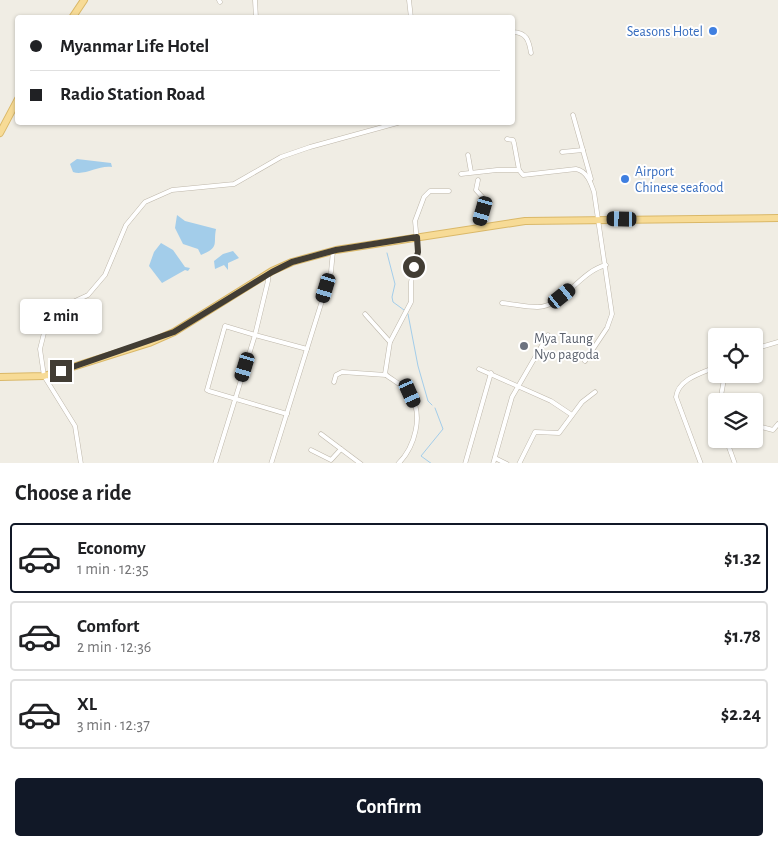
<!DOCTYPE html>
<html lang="en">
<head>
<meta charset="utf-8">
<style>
	:root { --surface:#fff; --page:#f2f2f2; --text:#202124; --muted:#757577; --line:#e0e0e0; --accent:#111827 }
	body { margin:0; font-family:"Alegreya Sans",sans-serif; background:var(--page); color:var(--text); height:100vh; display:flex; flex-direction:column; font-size:19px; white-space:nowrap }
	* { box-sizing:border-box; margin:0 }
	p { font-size:16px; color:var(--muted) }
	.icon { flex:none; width:28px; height:28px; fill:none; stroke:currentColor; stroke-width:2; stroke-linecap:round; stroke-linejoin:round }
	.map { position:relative; height:463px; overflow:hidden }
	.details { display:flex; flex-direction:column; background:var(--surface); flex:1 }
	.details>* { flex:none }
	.guide { position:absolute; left:15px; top:15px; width:500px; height:110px; border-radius:5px; box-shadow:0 1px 4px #0004; display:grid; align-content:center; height:110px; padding:0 15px; background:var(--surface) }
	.buttons { position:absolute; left:708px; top:328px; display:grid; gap:10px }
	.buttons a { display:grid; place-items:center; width:55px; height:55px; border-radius:5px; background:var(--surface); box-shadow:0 1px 4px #0004; font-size:25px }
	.end { position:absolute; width:22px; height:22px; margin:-11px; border:6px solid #423d34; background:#fff; box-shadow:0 0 0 2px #fff }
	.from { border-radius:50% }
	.bubble { position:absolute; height:35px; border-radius:5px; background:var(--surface); box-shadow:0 1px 4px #0004; font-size:16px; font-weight:600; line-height:35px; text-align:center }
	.car { position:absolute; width:15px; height:30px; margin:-15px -8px; border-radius:6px; box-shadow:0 0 4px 1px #0007; background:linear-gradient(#222 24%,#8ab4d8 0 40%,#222 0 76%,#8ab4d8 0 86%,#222 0) }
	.guide b { display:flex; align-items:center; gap:18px; height:48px; font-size:19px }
	.guide b+b { border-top:1px solid var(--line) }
	.guide i { width:12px; height:12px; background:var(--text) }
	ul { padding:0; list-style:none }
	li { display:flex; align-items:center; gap:15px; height:70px; margin:0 10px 8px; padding:0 5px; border:2px solid var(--line); border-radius:5px }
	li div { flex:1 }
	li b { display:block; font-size:19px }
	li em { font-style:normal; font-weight:600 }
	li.on { border-color:var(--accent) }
	li>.icon { width:45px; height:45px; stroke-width:1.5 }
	h2 { padding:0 15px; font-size:22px; line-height:60px }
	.button { display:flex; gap:10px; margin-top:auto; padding:10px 15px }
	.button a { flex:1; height:58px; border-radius:5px; background:var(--accent); color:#fff; font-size:20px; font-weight:600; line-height:58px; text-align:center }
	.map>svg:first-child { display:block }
	.water { fill:#a3cdea }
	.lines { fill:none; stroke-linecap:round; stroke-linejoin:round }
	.stream { stroke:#a3cdea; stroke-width:1 }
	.street-casing { stroke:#beb7aa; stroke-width:5 }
	.primary-casing { stroke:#dab868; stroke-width:8 }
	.street { stroke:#fff; stroke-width:4 }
	.primary { stroke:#f7db96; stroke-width:6 }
	.route { stroke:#423d34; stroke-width:6 }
	.shop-dot { fill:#3f7fe0; stroke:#fff; stroke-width:2 }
	.worship-dot { fill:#6b7280; stroke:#fff; stroke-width:2 }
	.labels { text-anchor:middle; stroke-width:4; stroke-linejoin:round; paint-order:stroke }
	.shop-label { font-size:14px; fill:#366cbe; stroke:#fff; text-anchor:end }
	.worship-label { font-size:14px; fill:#5b616d; stroke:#fff; text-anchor:start }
</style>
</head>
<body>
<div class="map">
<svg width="778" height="464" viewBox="0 0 778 464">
	<rect width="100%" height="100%" fill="#f0ede4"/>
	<g class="water">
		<path d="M77,159L111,163L112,167C98,165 85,176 73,172L70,164Z"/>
		<path d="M177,215L185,221L216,229C213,244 220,247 201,255L198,249L183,244L175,228Z"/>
		<polygon points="161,243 173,250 185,267 190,268 188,271 185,270 162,283 149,266 154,252"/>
		<polygon points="233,251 239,258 228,263 228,270 224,265 215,269 214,261 223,254"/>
	</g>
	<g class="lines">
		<g class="stream">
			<polyline points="387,253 395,284 392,297 393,302 404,310"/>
			<polyline points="408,314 418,366 428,401 432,405"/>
			<polyline points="432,464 421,456 443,429 435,408"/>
		</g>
		<g class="street-casing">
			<g id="street">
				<polyline points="219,0 220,2"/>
				<polyline points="255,0 256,18"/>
				<polyline points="409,0 411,18"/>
				<path d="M512,32C527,32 529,41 531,53"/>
				<polyline points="573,115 591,179"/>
				<polyline points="507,139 513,140 514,143 519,170"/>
				<polyline points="562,152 583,150"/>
				<polyline points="468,155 471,172"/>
				<path d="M461,174L497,170H519L523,175L576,169C587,171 591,183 594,192L612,314L607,328L585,361"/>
				<polyline points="478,180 476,190 486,201 478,228"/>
				<polyline points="268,274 268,281 255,335 307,349"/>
				<path d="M502,303C513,304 526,307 537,307C562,308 580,271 606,265"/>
				<polyline points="365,314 390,342"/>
				<polyline points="754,349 778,342"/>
				<polyline points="479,369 551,401 572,415"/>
				<polyline points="334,382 336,375 342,372 386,375"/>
				<polyline points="720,401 725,374"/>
				<polyline points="754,425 773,430 778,424"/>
				<polyline points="321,434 361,464"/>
				<polyline points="726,439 735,464"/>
				<polyline points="311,450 331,460 341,449"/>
				<polyline points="495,458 507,464"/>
				<polyline points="81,464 75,426 44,376 40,349 44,333 60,308 88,295 105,275 126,225 145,202 172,190 234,184 281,157 310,147 401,122"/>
				<polyline points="215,464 255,335 225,326 207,390 209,391 287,414"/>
				<polyline points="271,464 331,272 333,251"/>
				<path d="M398,464C415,447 424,415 410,394C404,385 393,381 385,374L390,342L411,302V282L418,252L415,221L424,197L430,191H449"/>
				<polyline points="465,464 491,373"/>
				<polyline points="493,464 512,397 548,335"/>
				<polyline points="519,464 535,432 559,433 582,402 595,392"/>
				<path d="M701,464L676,397C678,379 702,373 716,367"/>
			</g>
		</g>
		<g class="primary-casing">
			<g id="primary">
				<polyline points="72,18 84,0"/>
				<polyline points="0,133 18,99"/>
				<polyline points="0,377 44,376 149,343 174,332 272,271 292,262 336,250 525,221 778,218"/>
			</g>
		</g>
		<use href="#street" class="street"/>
		<use href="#primary" class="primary"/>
	</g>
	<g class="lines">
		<polyline class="route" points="61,371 174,332 272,272 292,262 336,250 417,237 418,252 414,267"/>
	</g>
	<g class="shop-dot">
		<circle cx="713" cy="31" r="5"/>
		<circle cx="625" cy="179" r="5"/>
	</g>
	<circle class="worship-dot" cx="524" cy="346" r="5"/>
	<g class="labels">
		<g class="shop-label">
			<text x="703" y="36">Seasons Hotel</text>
			<text x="635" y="176" text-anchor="start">Airport<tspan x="635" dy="16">Chinese seafood</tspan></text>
		</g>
		<g class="worship-label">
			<text x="534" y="343">Mya Taung<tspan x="534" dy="16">Nyo pagoda</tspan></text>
		</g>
	</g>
</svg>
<div class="buttons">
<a><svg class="icon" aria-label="locate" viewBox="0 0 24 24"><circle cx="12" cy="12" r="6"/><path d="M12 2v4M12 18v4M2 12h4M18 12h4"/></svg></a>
<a><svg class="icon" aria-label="layers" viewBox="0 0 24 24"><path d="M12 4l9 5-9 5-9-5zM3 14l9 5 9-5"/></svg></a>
</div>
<i class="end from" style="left:414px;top:267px"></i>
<i class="end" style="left:61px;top:371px"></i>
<div class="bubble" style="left:20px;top:299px;width:82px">2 min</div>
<i class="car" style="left:483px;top:211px;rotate:196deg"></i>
<i class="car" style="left:622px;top:219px;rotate:271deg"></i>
<i class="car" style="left:326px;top:288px;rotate:197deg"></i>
<i class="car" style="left:562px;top:296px;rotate:51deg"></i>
<i class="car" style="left:245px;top:367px;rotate:197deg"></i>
<i class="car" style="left:410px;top:393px;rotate:156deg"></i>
<div class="guide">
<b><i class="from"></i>Myanmar Life Hotel</b>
<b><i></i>Radio Station Road</b>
</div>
</div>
<section class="details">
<h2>Choose a ride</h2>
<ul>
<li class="on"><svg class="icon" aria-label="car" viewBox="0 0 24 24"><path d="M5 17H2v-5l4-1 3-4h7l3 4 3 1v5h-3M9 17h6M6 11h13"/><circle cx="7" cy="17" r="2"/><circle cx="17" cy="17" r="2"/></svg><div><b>Economy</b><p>1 min · 12:35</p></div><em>$1.32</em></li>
<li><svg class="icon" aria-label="car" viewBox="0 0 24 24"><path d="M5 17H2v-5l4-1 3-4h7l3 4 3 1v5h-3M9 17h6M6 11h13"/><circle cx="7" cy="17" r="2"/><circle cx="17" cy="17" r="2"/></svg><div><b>Comfort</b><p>2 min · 12:36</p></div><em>$1.78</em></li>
<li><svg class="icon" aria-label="car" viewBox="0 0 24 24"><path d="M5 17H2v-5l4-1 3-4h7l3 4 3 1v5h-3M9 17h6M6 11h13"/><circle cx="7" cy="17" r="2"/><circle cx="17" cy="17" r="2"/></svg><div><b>XL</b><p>3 min · 12:37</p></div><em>$2.24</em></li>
</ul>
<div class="button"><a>Confirm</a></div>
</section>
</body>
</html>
